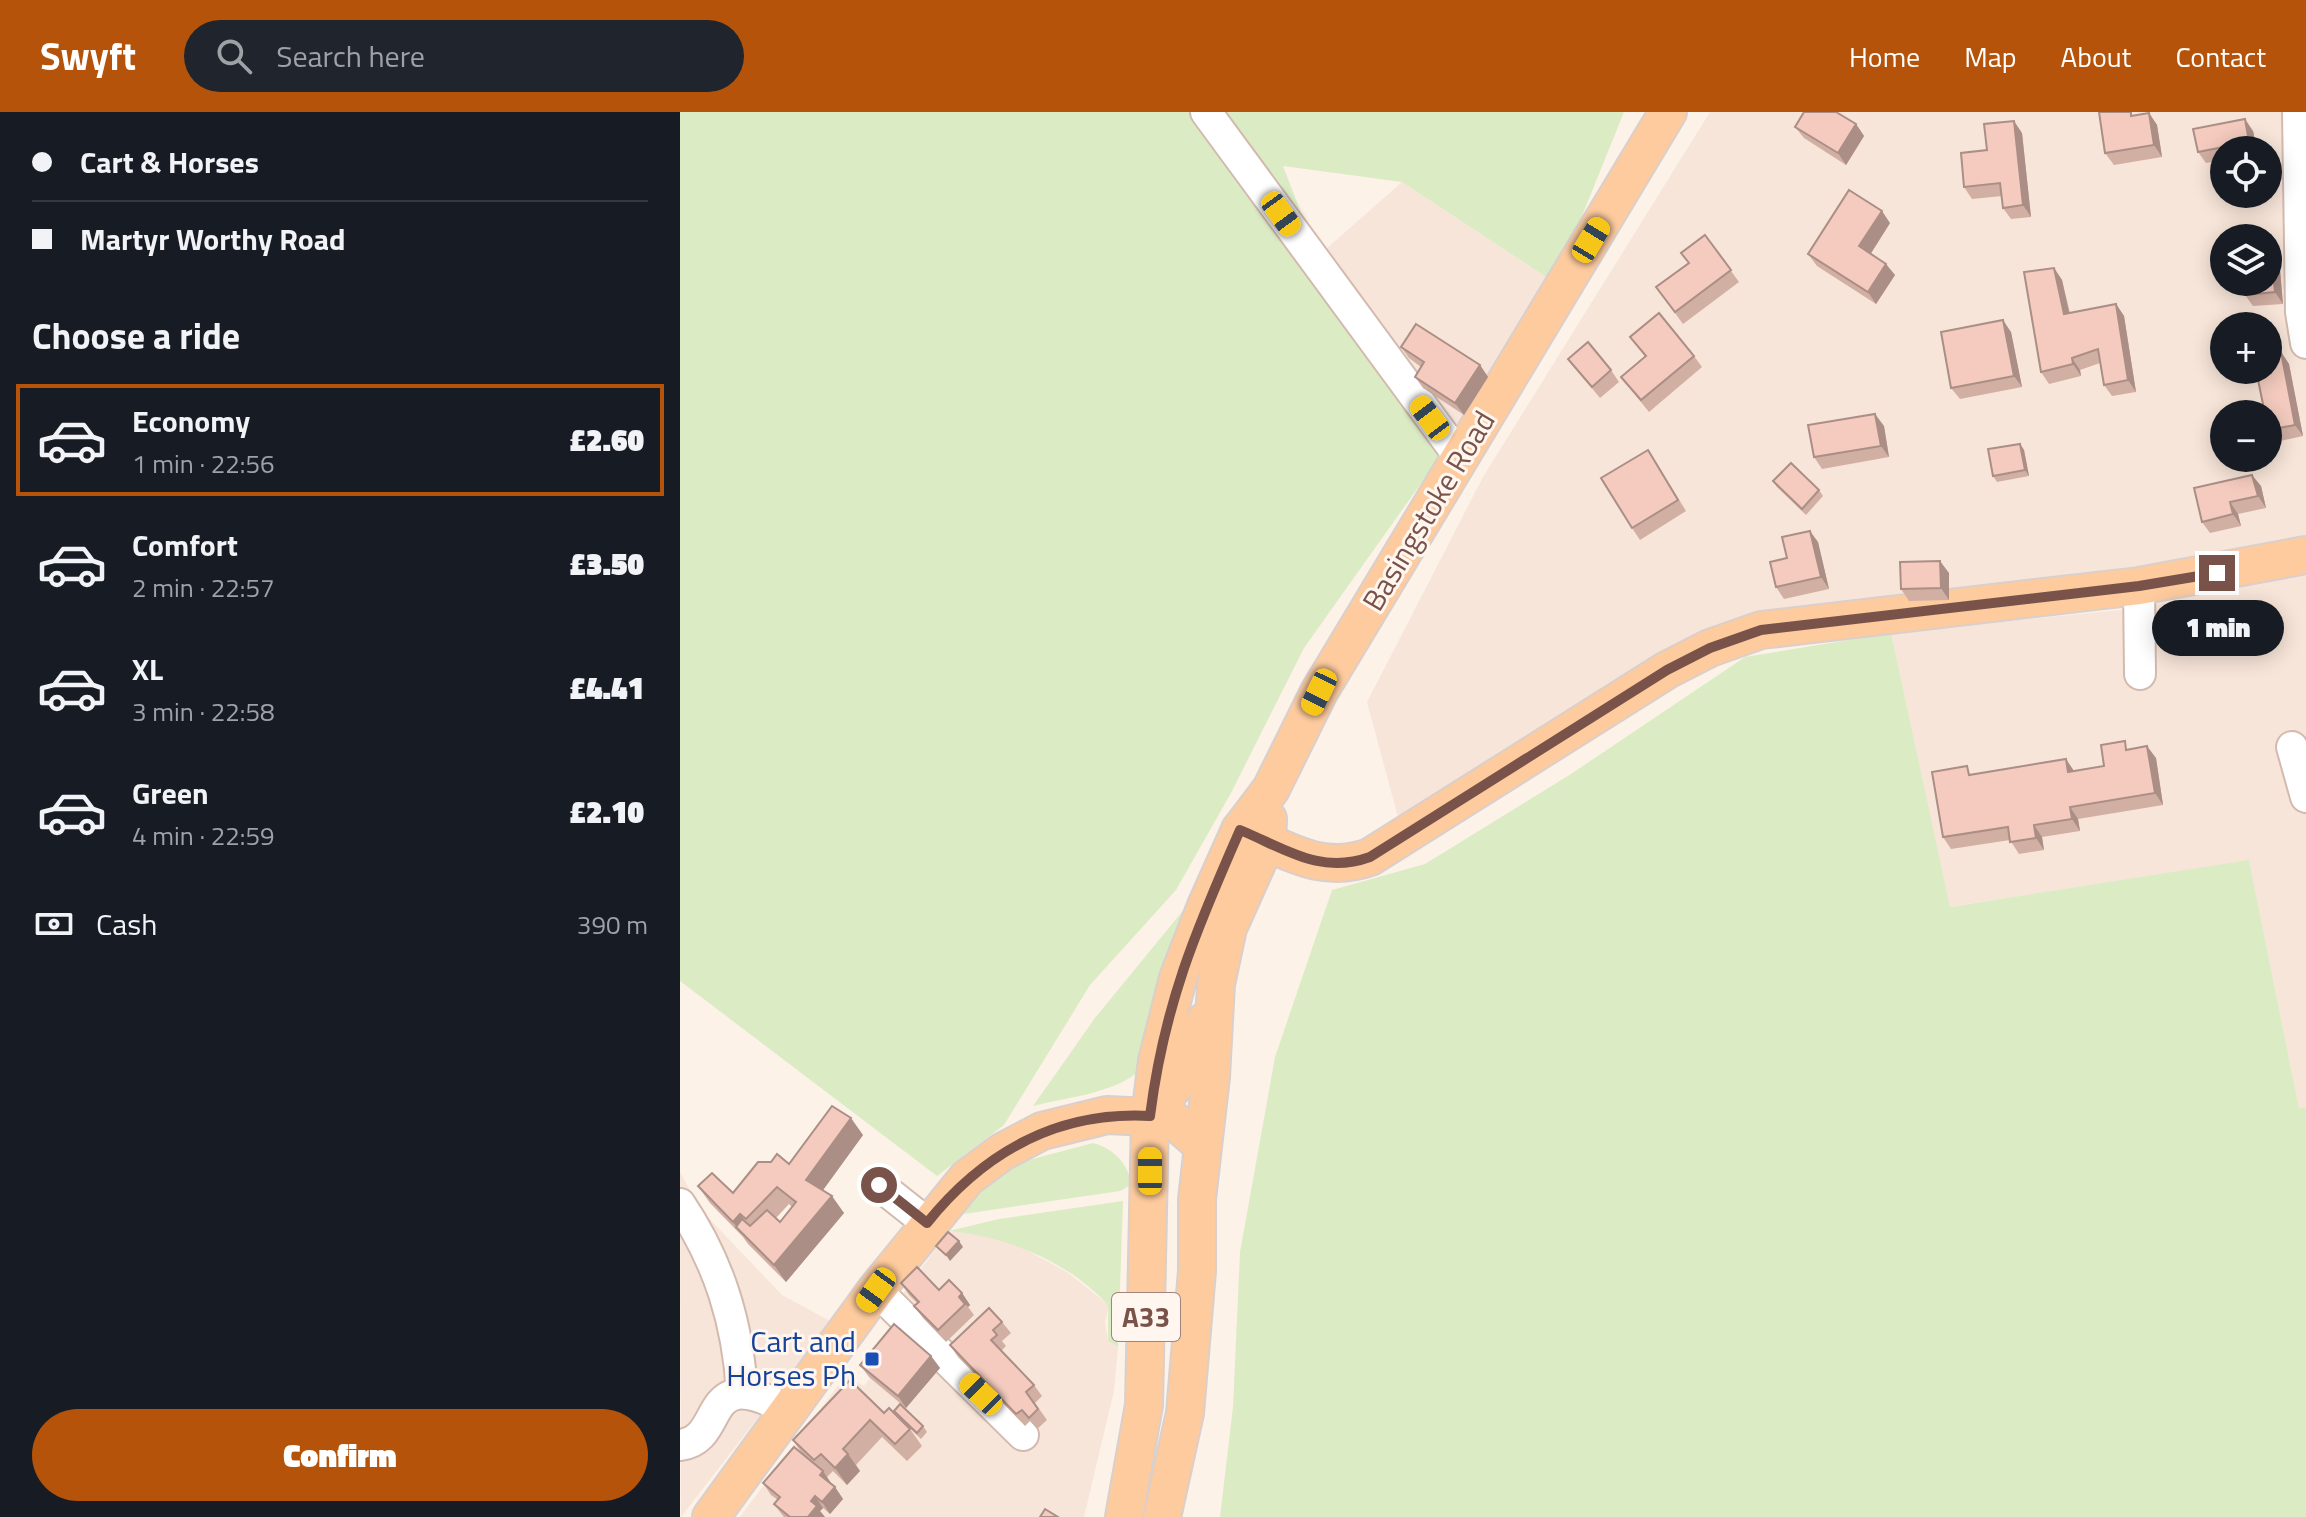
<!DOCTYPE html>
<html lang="en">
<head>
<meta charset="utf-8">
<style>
	:root { --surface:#171b24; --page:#20242c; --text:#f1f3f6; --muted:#9ea1a6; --line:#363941; --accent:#b45309 }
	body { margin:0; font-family:"Titillium Web",sans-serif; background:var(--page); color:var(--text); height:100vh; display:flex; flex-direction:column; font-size:30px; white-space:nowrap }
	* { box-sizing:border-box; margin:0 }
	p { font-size:26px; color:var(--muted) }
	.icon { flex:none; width:44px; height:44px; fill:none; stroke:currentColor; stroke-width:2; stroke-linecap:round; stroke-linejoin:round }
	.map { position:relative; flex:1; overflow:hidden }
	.panel { display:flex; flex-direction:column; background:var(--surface); width:680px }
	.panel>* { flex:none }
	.guide { display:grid; align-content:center; height:176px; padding:0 32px; background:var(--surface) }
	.controls { position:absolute; left:1530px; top:24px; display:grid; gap:16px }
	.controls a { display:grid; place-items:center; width:72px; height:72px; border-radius:50%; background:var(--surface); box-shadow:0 4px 20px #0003; font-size:40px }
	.end { position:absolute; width:36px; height:36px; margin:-18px; border:10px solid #79534a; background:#fff; box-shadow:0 0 0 4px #fff }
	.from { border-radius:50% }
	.bubble { position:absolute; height:56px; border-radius:28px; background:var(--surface); box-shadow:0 4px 20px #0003; font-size:26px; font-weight:800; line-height:56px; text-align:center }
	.car { position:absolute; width:24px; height:48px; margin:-24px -12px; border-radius:10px; box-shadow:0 0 6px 2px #0007; background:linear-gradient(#f5c518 24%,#345 0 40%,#f5c518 0 76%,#345 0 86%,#f5c518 0) }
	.guide b { display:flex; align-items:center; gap:28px; height:76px; font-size:30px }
	.guide b+b { border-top:2px solid var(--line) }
	.guide i { width:20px; height:20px; background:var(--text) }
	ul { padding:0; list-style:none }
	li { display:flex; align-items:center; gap:24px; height:112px; margin:0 16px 12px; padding:0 16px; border:4px solid transparent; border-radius:0px }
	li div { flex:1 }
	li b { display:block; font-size:30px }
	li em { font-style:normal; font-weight:800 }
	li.on { border-color:var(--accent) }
	li>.icon { width:72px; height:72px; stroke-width:1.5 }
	h2 { padding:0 32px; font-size:36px; line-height:96px }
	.pay { display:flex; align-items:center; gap:20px; height:88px; padding:0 32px; font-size:30px }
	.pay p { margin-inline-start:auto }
	.primary-button { display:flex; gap:16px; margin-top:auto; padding:16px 32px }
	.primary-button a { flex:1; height:92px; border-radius:48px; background:var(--accent); color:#fff; font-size:32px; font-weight:800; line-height:92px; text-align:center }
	header { display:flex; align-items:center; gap:48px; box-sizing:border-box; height:112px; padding:0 40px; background:var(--accent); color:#fff }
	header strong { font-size:38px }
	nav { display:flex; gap:44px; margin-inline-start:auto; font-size:28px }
	.search { width:560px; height:72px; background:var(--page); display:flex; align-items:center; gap:20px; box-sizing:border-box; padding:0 28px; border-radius:44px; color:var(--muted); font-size:30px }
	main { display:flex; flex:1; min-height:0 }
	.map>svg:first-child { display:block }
	.residential { fill:#f8e5d9; fill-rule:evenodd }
	.green { fill:#dbecc5 }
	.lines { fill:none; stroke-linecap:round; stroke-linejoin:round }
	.minor-casing { stroke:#d3baaf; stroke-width:34 }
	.major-casing { stroke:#d9cfcc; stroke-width:40 }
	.minor { stroke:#fff; stroke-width:30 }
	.major { stroke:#fecb9e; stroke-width:36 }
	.wall { fill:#d2afa3; fill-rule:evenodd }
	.shaded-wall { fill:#ab8e85 }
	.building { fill:#f4cbbe; stroke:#ab8e85; stroke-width:2 }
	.route { stroke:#79534a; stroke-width:10 }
	.transit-dot { fill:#1a4fb4; stroke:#fff6ef; stroke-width:3 }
	.labels { text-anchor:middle; stroke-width:6; stroke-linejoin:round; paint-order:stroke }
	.shield { fill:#fff6ef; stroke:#a1847c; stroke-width:2 }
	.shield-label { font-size:28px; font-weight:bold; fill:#79534a }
	.street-label { font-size:30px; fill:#79534a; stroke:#fff6ef }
	.transit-label { font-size:30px; fill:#164399; stroke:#fff6ef; text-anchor:end }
</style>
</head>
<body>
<header>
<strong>Swyft</strong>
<div class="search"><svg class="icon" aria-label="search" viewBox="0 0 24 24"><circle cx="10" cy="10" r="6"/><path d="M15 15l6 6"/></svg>Search here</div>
<nav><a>Home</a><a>Map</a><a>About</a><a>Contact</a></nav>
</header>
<main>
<section class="panel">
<div class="guide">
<b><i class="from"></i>Cart &amp; Horses</b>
<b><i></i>Martyr Worthy Road</b>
</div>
<h2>Choose a ride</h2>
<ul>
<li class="on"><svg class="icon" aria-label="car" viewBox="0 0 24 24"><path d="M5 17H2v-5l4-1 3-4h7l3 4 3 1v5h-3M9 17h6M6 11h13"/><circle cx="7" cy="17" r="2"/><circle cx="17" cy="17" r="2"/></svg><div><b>Economy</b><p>1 min · 22:56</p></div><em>£2.60</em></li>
<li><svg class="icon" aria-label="car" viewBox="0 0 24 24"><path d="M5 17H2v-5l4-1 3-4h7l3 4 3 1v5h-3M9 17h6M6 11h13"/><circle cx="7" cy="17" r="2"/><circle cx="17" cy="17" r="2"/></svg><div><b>Comfort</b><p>2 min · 22:57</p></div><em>£3.50</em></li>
<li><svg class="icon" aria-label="car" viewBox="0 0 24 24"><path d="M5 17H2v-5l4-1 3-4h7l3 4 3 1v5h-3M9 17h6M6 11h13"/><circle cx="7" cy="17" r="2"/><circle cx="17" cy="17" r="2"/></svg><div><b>XL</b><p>3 min · 22:58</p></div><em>£4.41</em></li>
<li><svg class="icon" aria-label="car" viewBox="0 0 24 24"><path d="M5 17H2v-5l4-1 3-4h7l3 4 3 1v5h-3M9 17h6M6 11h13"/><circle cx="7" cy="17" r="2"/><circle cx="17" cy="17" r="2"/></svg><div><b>Green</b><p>4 min · 22:59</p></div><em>£2.10</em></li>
</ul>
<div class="pay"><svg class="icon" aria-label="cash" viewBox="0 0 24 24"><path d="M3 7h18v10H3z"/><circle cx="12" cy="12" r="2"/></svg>Cash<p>390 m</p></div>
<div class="primary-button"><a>Confirm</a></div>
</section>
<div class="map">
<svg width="1626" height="1405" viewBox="0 0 1626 1405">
	<rect width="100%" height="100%" fill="#fdf2e8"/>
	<g class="residential">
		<path d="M1030,0H1613L1626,200V423L1457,454L1094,502L719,709L687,590L803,365ZM1544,38H1588V82H1544ZM1544,126H1588V170H1544ZM1544,214H1588V258H1544ZM1544,302H1588V346H1544Z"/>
		<polygon points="722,70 875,171 779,331 638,144"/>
		<polygon points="1626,460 1626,995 1619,996 1569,749 1269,795 1211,521 1459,496"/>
		<polygon points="0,1060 21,1098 102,1183 152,1210 1,1405"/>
		<polygon points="269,1119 309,1122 335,1132 387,1160 429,1193 425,1210 428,1229 438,1235 434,1279 404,1405 60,1405 166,1263 184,1274 233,1210 215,1192"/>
	</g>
	<g class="green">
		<polygon points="0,0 944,0 875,171 722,70 603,54 638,144 769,332 624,536 551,681 496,778 410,873 324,1013 257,1064 0,869"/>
		<polygon points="1211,521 1270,795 1569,748 1619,996 1626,995 1626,1405 540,1405 553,1295 560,1140 595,945 652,778 745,752 891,662 1065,545"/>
		<path d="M510,790L467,952C439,982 391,984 353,994L415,906Z"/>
		<path d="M413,1031C433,1036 449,1052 451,1073L440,1079L270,1104L317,1065L341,1050Z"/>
		<path d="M443,1089L438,1235L428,1229V1193C389,1150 326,1124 269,1119L319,1107Z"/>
	</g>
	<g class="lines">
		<g class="minor-casing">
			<g id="minor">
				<polyline points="526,0 781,347"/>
				<polyline points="1618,0 1621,200 1626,231"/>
				<polyline points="1459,474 1460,562"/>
				<polyline points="1612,635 1626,685"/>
				<polyline points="199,1073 247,1111"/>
				<path d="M0,1092C39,1150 58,1211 62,1281"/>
				<polyline points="196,1178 343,1323"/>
				<path d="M0,1333C48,1328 18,1247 109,1299"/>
			</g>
		</g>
		<g class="major-casing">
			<g id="major">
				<path d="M560,718C606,737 640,763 690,745L987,558L1030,536L1081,518L1459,474L1626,443"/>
				<polyline points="470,1004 499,968 525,909"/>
				<polyline points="31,1405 196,1178 287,1066 322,1040 362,1019 427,1003 491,1006 522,1033"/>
				<polyline points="444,1405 464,1293 470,1004 477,949 498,866 526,794 560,718 591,677 639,580 988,0"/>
				<polyline points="482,1405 505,1301 517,1159 517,1087 531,965 536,872 548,816 587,729 588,707"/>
			</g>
		</g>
		<use href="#minor" class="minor"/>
		<use href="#major" class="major"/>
	</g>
	<g class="wall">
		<polygon points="1469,1 1477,13 1482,45 1434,53 1425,41 1458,3"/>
		<polygon points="1176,12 1184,24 1166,53 1124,26 1115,15"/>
		<polygon points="1573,19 1577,38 1544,38 1544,48 1526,51 1518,40"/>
		<polygon points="1342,21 1351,105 1331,107 1323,96 1322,84 1292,87 1284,75 1307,38"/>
		<polygon points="1210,111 1191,141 1215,163 1196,192 1137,154 1128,142"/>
		<polygon points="1025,123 1059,170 1003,212 976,175 1008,151"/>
		<polygon points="1589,123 1598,135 1603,192 1573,194 1565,183"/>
		<polygon points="1374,156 1382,168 1390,201 1436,192 1444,204 1456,280 1432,284 1424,273 1420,251 1400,258 1401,264 1369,272 1361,260"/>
		<polygon points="1331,220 1342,275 1280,287 1271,276"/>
		<polygon points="950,225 1014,244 1022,255 969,300 941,265 965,244"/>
		<polygon points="721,235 800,253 808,265 784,303 743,276 735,265 741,255 729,246"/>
		<polygon points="1601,240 1609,252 1623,324 1596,330 1588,319 1588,302"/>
		<polygon points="888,247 931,258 939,270 920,286"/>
		<polygon points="1204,314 1209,345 1142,357 1134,345"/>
		<polygon points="1340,332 1344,338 1349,364 1317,370 1313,364"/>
		<polygon points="976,350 1006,399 960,428 952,416"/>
		<polygon points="1093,369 1139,378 1143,384 1126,403 1097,375"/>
		<polygon points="1581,374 1586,396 1558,402 1561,414 1530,421 1522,410 1514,376"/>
		<polygon points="1138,430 1149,477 1104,487 1096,475 1107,446"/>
		<polygon points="1269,461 1269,488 1229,489 1221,477"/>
		<polygon points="1451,637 1476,646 1483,693 1398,707 1400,719 1362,725 1364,738 1339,742 1330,728 1271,737 1263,725 1293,662 1394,659 1424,654"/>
		<path d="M183,1023L143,1078L164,1101L106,1170L68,1132L63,1125L30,1091L18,1074L53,1081L109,1052ZM109,1092L112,1095L100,1110L96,1106Z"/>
		<polygon points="221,1171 282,1181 290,1193 288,1195 294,1203 266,1230 243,1206 234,1194 237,1191 229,1183"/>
		<polygon points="322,1210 331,1221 322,1229 326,1234 321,1239 354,1273 362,1284 355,1291 367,1308 357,1317 350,1309 345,1314 278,1245 270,1233"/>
		<polygon points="251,1244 260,1256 226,1296 189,1265 180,1253"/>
		<polygon points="214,1299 243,1314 247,1320 241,1327 218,1305"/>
		<polygon points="204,1301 230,1317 242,1334 227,1349 202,1325 176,1353 180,1359 167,1373 153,1359 147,1365 151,1372 155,1375 163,1387 150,1402 143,1396 140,1399 145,1405 104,1405 103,1404 94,1392 98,1388 91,1383 83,1371 123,1343 113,1328"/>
	</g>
	<g class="shaded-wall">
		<polygon points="1469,1 1477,13 1482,45 1474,33"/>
		<polygon points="1565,7 1573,19 1577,38 1575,38 1569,30"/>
		<polygon points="1334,9 1342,21 1351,105 1343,93"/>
		<polygon points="1176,12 1184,24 1166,53 1158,41"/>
		<polygon points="1202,99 1210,111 1188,146 1179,134"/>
		<polygon points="1589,123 1598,135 1603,192 1595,180"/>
		<polygon points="1206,152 1215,163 1196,192 1188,180"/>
		<polygon points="1374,156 1382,168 1392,214 1384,202"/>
		<polygon points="1436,192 1444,204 1456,280 1448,268"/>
		<polygon points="1323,208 1331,220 1342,275 1334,264"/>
		<polygon points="1601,240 1609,252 1623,324 1615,313"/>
		<polygon points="1392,246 1400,258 1401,264 1393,252"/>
		<polygon points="800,253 808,265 784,303 775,291"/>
		<polygon points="1195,302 1204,314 1209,345 1201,334"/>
		<polygon points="1340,332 1344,338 1349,364 1345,358"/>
		<polygon points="1572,363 1581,374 1586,396 1578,384"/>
		<polygon points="1550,390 1558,402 1561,414 1553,402"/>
		<polygon points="1130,419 1138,430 1149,477 1141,465"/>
		<polygon points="1260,449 1269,461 1269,488 1261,476"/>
		<polygon points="1467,634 1476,646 1483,693 1475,681"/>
		<polygon points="1386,647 1394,659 1388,660"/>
		<polygon points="1390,695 1398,707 1400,719 1392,707"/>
		<polygon points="1354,713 1362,725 1364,738 1356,726"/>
		<polygon points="171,1006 183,1023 138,1085 126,1068"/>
		<polygon points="152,1084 164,1101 106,1170 94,1153"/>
		<polygon points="60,1102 72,1119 58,1117 53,1110"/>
		<polygon points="279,1129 283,1135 270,1149 266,1143"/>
		<polygon points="282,1181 290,1193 288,1195 279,1185"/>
		<polygon points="251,1244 260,1256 226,1296 218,1284"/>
		<polygon points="168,1342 180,1359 167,1373 155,1356"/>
		<polygon points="143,1359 151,1371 148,1375 140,1363"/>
		<polygon points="155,1375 163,1387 150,1402 142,1390"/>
		<polygon points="135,1384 143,1396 140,1399 145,1405 128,1405 131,1389"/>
	</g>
	<g class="building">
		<polygon points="1124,0 1156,0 1176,12 1158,41 1115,15"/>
		<polygon points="1419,0 1451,0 1451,4 1469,1 1474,33 1425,41"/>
		<polygon points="1565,7 1569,30 1518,40 1513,17"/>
		<polygon points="1334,9 1343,93 1323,96 1320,71 1284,75 1281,41 1307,38 1304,12"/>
		<polygon points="1169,78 1202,99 1179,134 1206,152 1188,180 1128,142"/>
		<polygon points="1025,123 1051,158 995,200 976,175 1009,151 1001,141"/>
		<polygon points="1589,123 1595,180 1565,183 1564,170 1588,170 1588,126 1566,126"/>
		<polygon points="1374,156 1384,202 1436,192 1448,268 1424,273 1418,237 1392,246 1393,252 1361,260 1344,160"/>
		<polygon points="979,201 1014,244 961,288 941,265 966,244 950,225"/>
		<polygon points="1323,208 1334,264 1271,276 1261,220"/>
		<polygon points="736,212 800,253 775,291 735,265 744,250 721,235"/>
		<polygon points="908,230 931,258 912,275 888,247"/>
		<polygon points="1601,240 1615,313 1588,318 1588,302 1585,302 1576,258 1588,258 1588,243"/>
		<polygon points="1195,302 1201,334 1134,345 1128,313"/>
		<polygon points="1340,332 1345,358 1313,364 1308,337"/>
		<polygon points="968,338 998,388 952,416 921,366"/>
		<polygon points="1111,351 1139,378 1122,397 1093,369"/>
		<polygon points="1572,363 1578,384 1550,390 1553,402 1522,410 1514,376"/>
		<polygon points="1130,419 1141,465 1096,475 1090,450 1107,446 1102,425"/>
		<polygon points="1260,449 1261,476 1221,477 1220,450"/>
		<polygon points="1445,629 1446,638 1467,634 1475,681 1390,695 1392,707 1354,713 1356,726 1330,730 1328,715 1263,725 1252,660 1287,654 1289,663 1386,647 1388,660 1424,654 1421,633"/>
		<polygon points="152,994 171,1006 126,1068 152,1084 94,1153 56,1115 62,1107 70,1114 87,1098 100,1110 116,1090 97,1075 66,1107 60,1102 53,1110 18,1074 32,1061 53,1081 78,1050 91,1050 97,1042 109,1052"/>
		<polygon points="268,1120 279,1129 266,1143 256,1134"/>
		<polygon points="237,1155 259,1178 269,1168 282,1181 279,1185 285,1192 258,1218 234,1194 239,1190 221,1171"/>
		<polygon points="309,1196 322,1210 313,1218 317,1223 311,1228 354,1273 346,1280 358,1297 349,1306 342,1298 336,1302 270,1233"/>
		<polygon points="214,1212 251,1244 218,1284 180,1253"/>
		<polygon points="170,1268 204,1301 209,1296 230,1317 215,1332 190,1308 163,1337 168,1342 155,1356 141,1342 134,1348 113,1328"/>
		<polygon points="220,1292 243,1314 237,1321 214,1299"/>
		<polygon points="114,1335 143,1359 140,1363 155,1375 142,1390 135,1384 131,1389 137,1394 128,1405 110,1405 94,1392 100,1385 83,1371"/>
		<polygon points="365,1397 378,1405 360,1405"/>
	</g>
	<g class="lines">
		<path class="route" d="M199,1073L247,1111C304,1040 378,999 470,1004C484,893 516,818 560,718C606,737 640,763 690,745L987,558L1030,536L1081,518L1459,474L1537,461"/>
	</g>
	<rect class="transit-dot" x="184" y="1239" width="16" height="16" rx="4"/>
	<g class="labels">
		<rect class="shield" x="432" y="1181" width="68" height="48" rx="6"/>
		<g class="shield-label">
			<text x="466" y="1215">A33</text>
		</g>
		<g class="street-label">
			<text transform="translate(749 399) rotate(-59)" y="10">Basingstoke Road</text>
		</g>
		<g class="transit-label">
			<text x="176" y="1240">Cart and<tspan x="176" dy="34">Horses Ph</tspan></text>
		</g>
	</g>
</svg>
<div class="controls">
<a><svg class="icon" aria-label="locate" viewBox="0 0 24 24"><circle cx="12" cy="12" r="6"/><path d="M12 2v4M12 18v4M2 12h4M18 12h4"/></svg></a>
<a><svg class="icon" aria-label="layers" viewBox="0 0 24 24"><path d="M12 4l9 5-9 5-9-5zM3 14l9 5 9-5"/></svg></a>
<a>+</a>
<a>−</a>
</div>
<i class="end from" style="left:199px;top:1073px"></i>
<i class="end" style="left:1537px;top:461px"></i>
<div class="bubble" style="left:1472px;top:488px;width:132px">1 min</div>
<i class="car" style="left:601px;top:102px;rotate:144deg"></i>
<i class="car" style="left:911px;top:128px;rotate:31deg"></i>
<i class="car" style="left:750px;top:306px;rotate:323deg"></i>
<i class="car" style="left:639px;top:580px;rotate:206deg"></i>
<i class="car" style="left:470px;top:1059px;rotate:0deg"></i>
<i class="car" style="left:196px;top:1178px;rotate:216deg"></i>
<i class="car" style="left:301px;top:1282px;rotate:314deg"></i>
</div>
</main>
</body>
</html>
